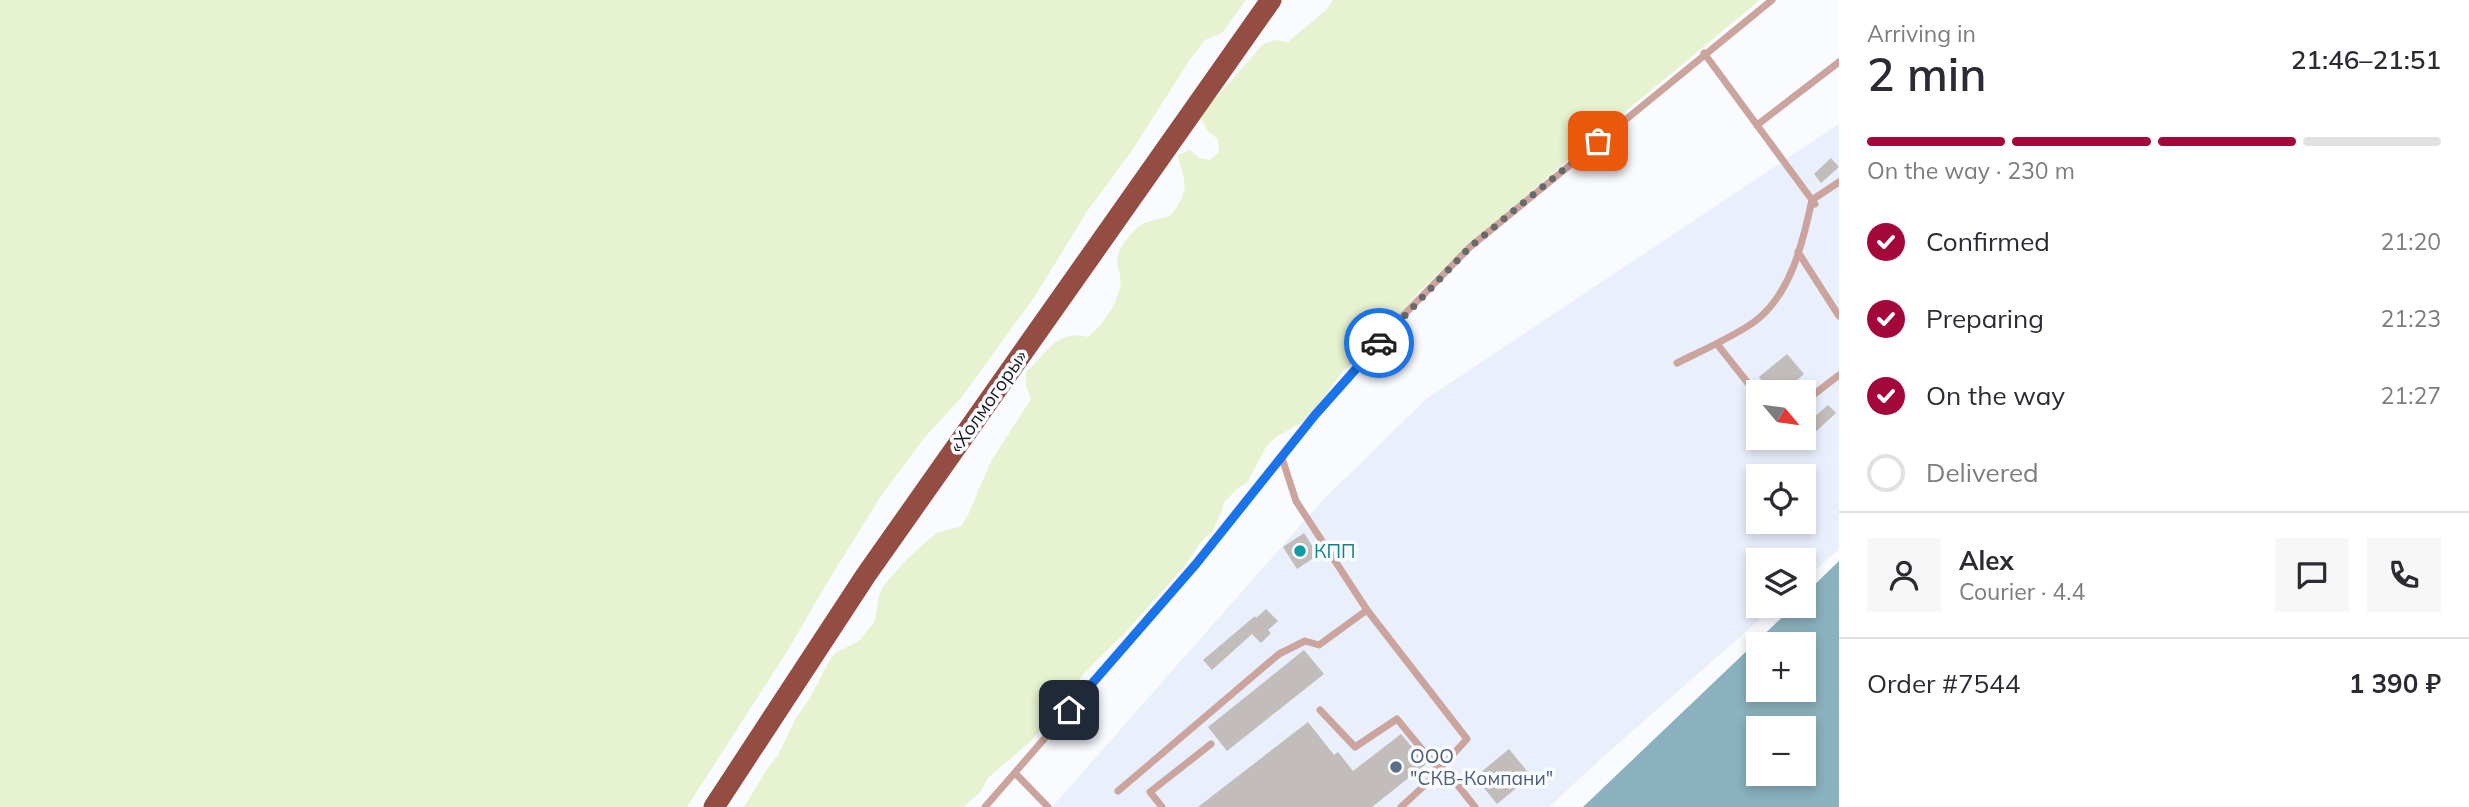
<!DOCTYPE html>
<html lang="en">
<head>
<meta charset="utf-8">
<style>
	:root { --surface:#fff; --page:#f7f7f7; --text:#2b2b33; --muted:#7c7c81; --line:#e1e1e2; --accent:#a4083a }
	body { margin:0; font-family:Mulish,sans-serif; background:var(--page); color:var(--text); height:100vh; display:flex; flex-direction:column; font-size:26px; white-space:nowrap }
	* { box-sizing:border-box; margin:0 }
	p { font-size:23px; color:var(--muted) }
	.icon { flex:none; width:38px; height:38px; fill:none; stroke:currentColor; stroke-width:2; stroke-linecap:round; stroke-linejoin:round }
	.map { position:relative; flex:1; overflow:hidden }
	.side { display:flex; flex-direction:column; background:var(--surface); width:630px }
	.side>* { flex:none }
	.needle { width:46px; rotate:119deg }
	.controls { position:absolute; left:1746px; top:380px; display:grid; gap:14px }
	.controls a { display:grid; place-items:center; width:70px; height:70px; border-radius:0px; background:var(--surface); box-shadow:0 4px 10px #0003; font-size:35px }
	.pin { position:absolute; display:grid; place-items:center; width:60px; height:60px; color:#fff; margin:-30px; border-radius:14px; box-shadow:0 4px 10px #0006 }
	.courier { position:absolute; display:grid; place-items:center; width:70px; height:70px; margin:-35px; border:5px solid #1a73e8; border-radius:50%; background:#fff; color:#222; box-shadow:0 2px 9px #0007 }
	.summary em { font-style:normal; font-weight:600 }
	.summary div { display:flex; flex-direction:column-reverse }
	.summary { display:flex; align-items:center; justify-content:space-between; height:119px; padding:0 28px }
	h1 { font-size:46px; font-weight:600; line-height:52px }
	.bar { display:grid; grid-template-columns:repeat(4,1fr); gap:10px 7px; align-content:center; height:84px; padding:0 28px }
	.bar i { height:9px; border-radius:5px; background:var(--line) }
	.bar .current { background:var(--accent) }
	.bar p { grid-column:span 4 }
	.line { display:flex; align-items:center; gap:18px; padding:0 28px; border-top:2px solid var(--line) }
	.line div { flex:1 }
	.round { display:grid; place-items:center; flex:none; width:74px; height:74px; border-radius:0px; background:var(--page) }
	ol { padding:0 28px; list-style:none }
	li { display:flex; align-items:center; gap:21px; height:77px }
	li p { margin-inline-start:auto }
	li .icon { padding:7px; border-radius:50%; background:var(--accent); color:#fff; stroke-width:4 }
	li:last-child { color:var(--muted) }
	li i { width:38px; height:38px; border:4px solid var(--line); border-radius:50% }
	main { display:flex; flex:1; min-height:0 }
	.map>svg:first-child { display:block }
	.built { fill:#e9effb; fill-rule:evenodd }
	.green { fill:#e7f2d1 }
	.water { fill:#8ab1bd; fill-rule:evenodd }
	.building { fill:#c2bcba }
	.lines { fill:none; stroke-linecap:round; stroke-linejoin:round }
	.service { stroke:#cba49d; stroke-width:7 }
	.trunk { stroke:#944d42; stroke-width:21 }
	.done { stroke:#68696b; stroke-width:7; stroke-dasharray:0 12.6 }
	.route { stroke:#1a73e8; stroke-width:9 }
	.culture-dot { fill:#0f9aa8; stroke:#fafbff; stroke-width:2.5 }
	.service-dot { fill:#5c6f8a; stroke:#fafbff; stroke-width:2.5 }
	.labels { text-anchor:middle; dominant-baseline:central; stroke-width:7; stroke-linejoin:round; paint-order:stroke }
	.street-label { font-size:19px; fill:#191a1b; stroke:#fafbff }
	.culture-label { font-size:19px; fill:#0d838f; stroke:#fafbff; text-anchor:start }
	.service-label { font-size:19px; fill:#4e5e75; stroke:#fafbff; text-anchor:start }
</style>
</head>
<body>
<main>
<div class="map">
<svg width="1839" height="807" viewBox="0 0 1839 807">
	<rect width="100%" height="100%" fill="#fafbff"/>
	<path class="built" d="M1839,124V549L1804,580V560H1759V606H1775L1605,755L1549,807H1052L1320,503L1426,399ZM1759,392H1804V438H1759ZM1759,476H1804V522H1759Z"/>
	<g class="green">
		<path d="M0,0H1246L1222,33L1205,40L1189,61L1131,152L1088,210L1035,296L961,398L925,437L881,496L827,583L788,650L687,807H0Z"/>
		<path d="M1333,0H1760L1597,135L1450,262L1420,291L1366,353L1345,369L1305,421L1276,437L1266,447L1247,483L1238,488L1224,502L1222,511L1212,532L1200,543L1185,566L1124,634L1084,673L1056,712L1030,742L988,778L981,791L964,807H744L767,769L778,755L796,718L810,698L828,663L835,653L859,641L875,621L879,595L884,585L906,560L927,541L937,533L961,526L968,515L991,461L1031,399L1026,386V372C1046,355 1056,328 1088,337C1101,327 1117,304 1120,287C1123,270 1111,264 1122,246C1128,237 1135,227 1145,223C1168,214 1169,224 1182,197C1189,183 1180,169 1178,155L1190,150L1199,158L1210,160L1219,152L1218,139L1207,131L1201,118L1207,108L1263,44L1276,40L1288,42L1326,10Z"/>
	</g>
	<path class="water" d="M1839,561V807H1583L1794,606H1804V595ZM1759,644H1804V690H1759ZM1759,728H1804V774H1759Z"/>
	<g class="building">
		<path d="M1831,158L1839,167L1821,183L1814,174Z"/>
		<path d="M1787,354L1804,374L1784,392H1772L1759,377Z"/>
		<path d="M1828,405L1836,413L1810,437L1804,430V426Z"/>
		<path d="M1304,533L1318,555L1297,569L1283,547Z"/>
		<path d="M1266,609L1278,621L1268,630L1271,633L1261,643L1252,634L1212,670L1203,660L1255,616L1256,618Z"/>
		<path d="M1304,650L1324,674L1227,751L1208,727Z"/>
		<path d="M1308,722L1334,755L1338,752L1353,771L1401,734L1426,764L1372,807H1198Z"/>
		<path d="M1509,749L1531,776L1497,804L1475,777Z"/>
	</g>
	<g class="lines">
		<g class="service">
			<path d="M1704,53L1815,204"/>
			<path d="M1757,125L1839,62"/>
			<path d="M1798,252L1839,316"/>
			<path d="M1717,344L1759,397"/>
			<path d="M1677,363C1701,351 1733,337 1754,322C1791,295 1803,242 1812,200L1839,182"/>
			<path d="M1804,402L1839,375"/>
			<path d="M1282,458L1296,501L1367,610L1467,739L1426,784L1401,807"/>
			<path d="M1320,710L1355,747L1397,719L1439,770L1456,783L1475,807"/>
			<path d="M1015,773L1048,807"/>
			<path d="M1118,791L1279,654L1305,641L1319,645L1367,610"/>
			<path d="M985,807L1196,564L1315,415L1393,326L1470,247L1772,0"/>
			<path d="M1162,807L1150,792L1211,744"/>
		</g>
		<path class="trunk" d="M714,807L866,575L1271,0"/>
	</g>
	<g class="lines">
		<path class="done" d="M1379,343L1470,247L1598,141"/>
		<path class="route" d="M1069,710L1196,564L1315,415L1379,343"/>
	</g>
	<circle class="culture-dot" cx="1300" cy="551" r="7"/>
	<circle class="service-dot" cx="1396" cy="767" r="7"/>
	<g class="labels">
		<g class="street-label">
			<text transform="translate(988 401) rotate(-55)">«Холмогоры»</text>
		</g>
		<g class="culture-label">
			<text x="1314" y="551">КПП</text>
		</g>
		<g class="service-label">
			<text x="1410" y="756">ООО<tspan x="1410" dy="22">"СКВ-Компани"</tspan></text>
		</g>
	</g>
</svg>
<div class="controls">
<a><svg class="needle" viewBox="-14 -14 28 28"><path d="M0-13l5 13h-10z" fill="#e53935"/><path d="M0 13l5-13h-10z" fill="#7c7c81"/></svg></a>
<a><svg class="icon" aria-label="locate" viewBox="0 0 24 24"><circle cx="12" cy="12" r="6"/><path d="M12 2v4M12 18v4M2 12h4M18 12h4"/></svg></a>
<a><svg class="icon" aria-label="layers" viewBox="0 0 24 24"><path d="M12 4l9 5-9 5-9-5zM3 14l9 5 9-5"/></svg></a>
<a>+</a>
<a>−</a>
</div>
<div class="pin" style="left:1598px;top:141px;background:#ea580c"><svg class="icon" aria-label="bag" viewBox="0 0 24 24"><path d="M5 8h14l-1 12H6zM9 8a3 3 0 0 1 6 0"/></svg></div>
<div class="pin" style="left:1069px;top:710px;background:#1f2937"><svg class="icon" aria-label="home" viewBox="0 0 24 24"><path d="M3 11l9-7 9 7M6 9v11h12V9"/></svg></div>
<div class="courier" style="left:1379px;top:343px"><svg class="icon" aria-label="car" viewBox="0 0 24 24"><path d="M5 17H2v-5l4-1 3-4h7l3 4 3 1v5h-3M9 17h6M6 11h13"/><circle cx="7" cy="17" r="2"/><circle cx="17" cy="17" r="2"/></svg></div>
</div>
<section class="side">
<div class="summary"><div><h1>2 min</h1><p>Arriving in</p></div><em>21:46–21:51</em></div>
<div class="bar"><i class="current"></i><i class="current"></i><i class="current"></i><i></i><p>On the way · 230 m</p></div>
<ol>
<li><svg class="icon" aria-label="check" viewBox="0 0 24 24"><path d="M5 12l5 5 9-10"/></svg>Confirmed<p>21:20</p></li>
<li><svg class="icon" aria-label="check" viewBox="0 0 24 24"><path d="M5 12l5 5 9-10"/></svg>Preparing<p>21:23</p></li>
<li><svg class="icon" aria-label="check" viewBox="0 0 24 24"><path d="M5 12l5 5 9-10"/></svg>On the way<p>21:27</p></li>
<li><i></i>Delivered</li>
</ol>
<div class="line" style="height:126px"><a class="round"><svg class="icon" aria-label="person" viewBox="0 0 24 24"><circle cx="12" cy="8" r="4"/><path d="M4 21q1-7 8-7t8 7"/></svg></a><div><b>Alex</b><p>Courier · 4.4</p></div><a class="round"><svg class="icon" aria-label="chat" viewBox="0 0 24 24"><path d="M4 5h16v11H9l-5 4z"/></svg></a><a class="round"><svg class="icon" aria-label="phone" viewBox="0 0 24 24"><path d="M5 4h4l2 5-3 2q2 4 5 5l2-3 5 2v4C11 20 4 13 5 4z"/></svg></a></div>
<div class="line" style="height:91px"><div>Order #7544</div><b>1 390 ₽</b></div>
</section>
</main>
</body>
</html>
